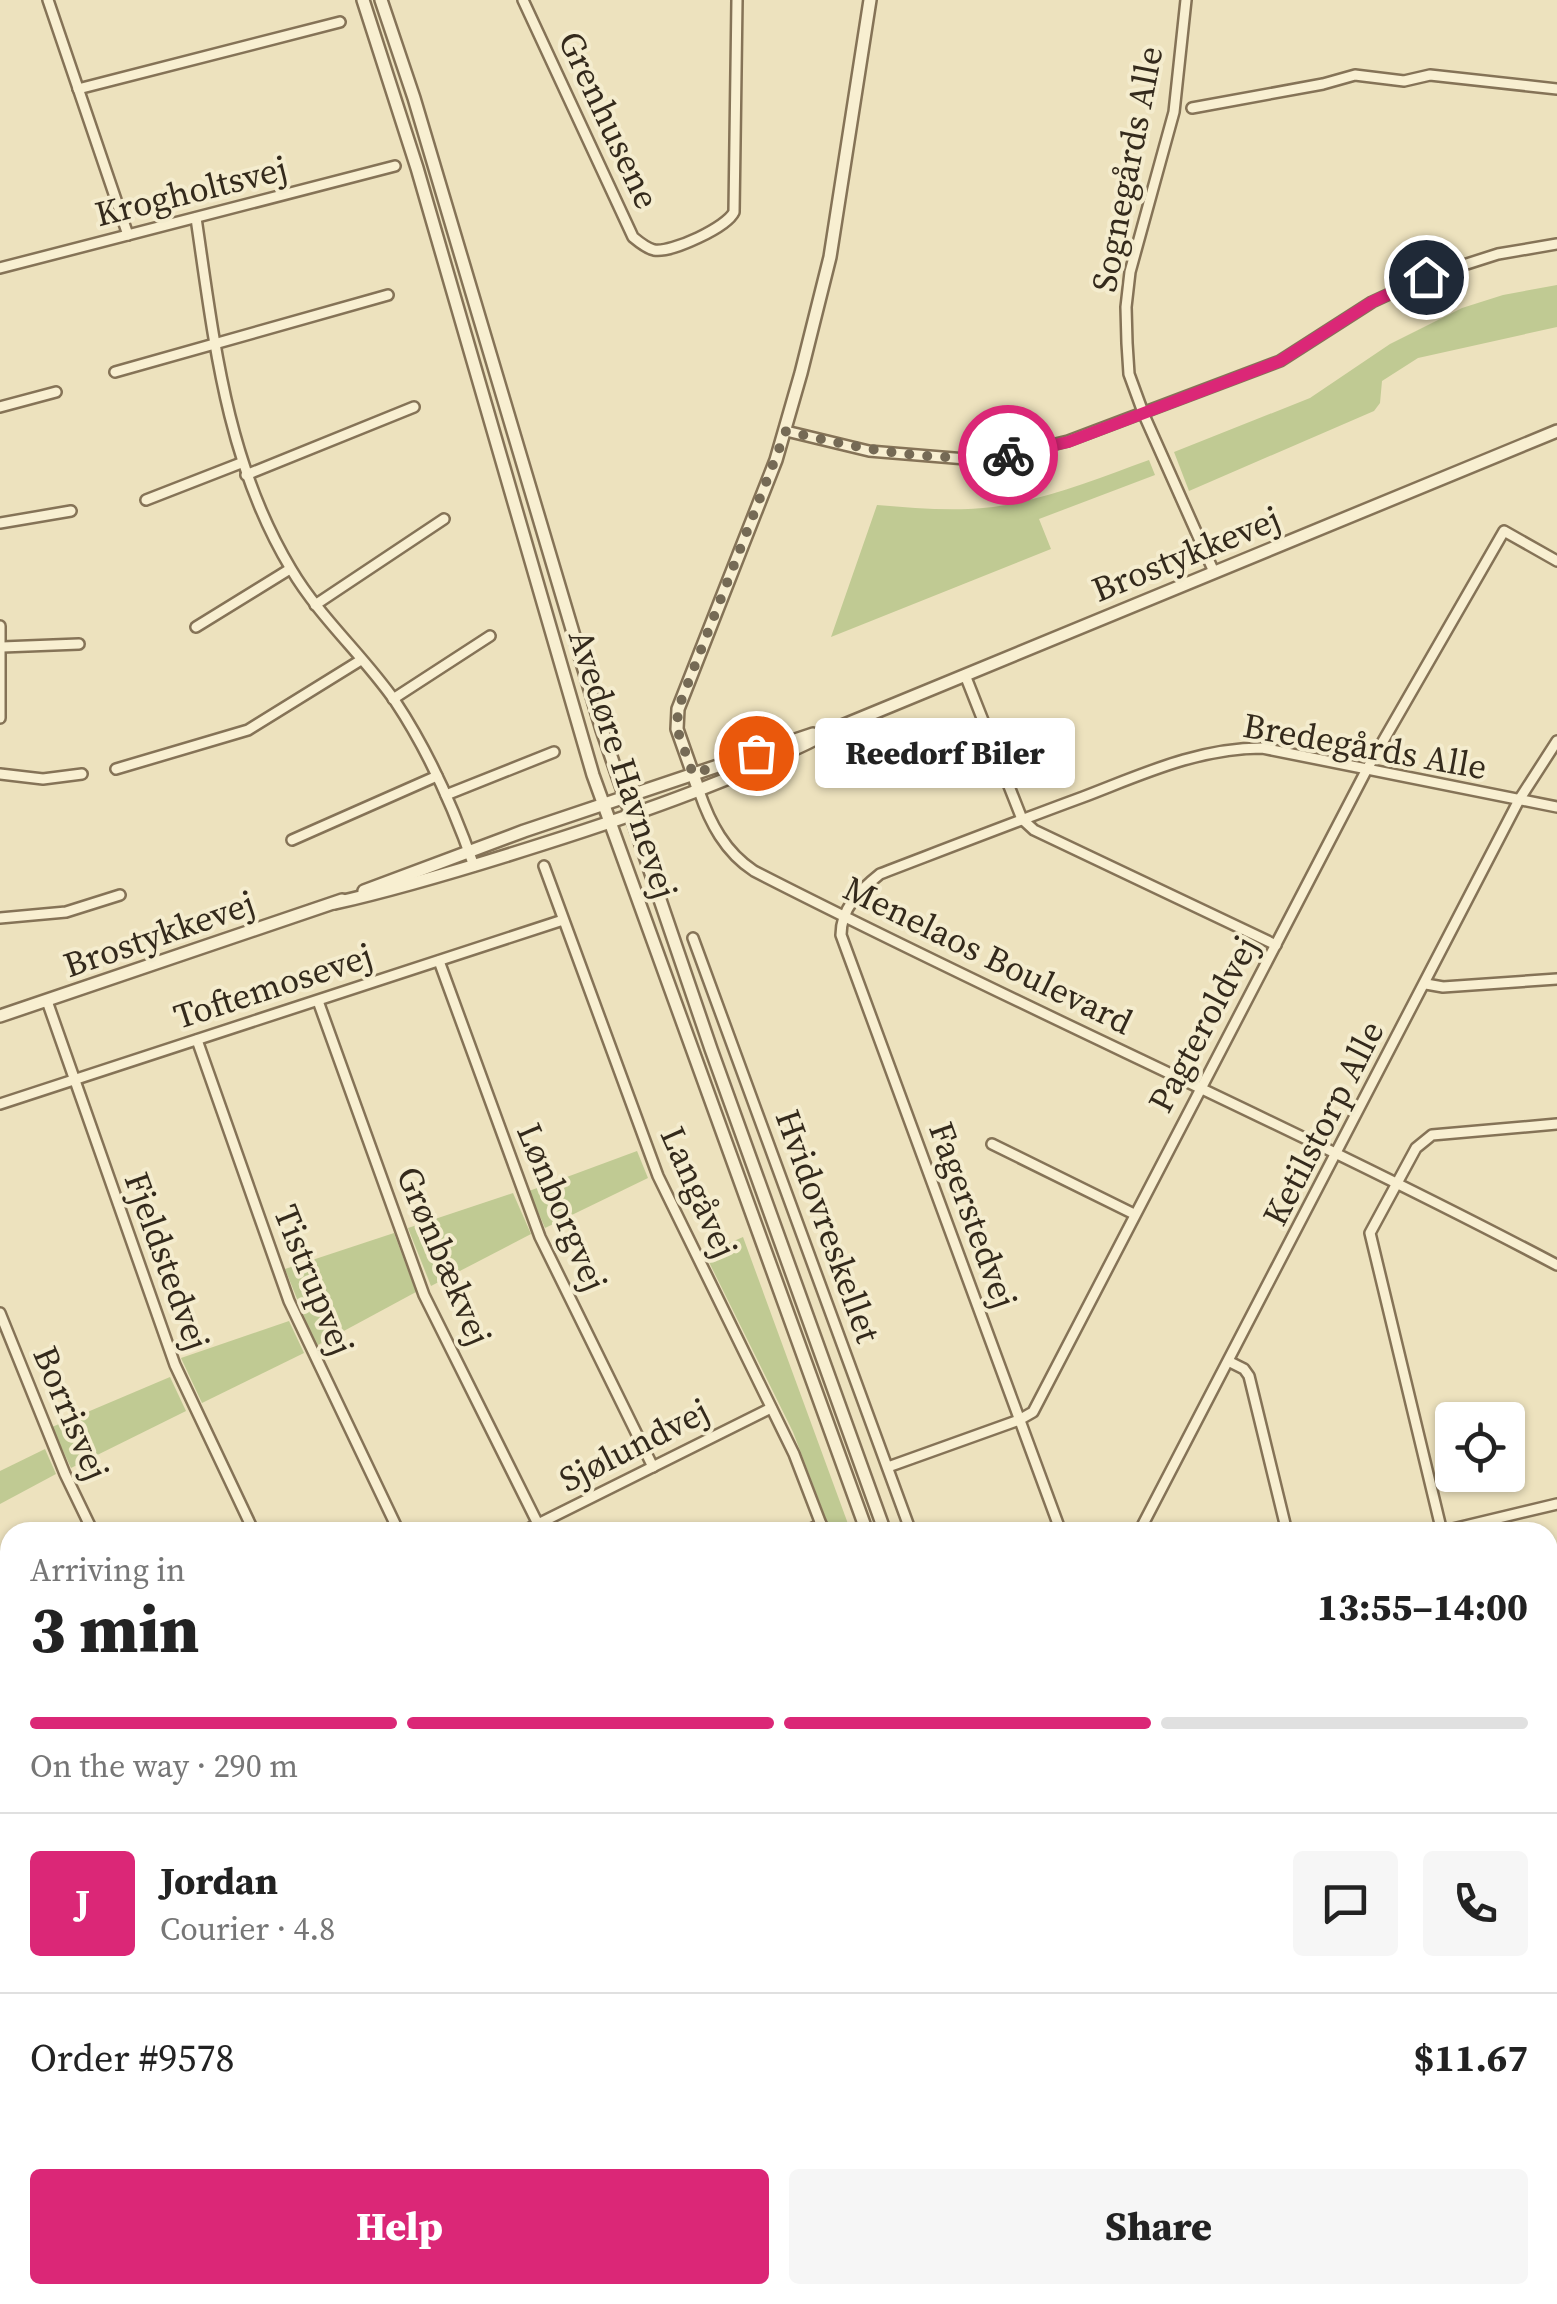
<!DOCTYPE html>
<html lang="en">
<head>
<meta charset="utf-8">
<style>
	:root { --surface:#fff; --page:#f6f6f6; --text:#222; --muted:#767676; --line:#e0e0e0; --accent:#db2777 }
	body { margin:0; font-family:"Source Serif 4",serif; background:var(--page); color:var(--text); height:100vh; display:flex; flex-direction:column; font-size:38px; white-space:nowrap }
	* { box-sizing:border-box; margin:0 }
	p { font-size:32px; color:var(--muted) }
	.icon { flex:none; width:55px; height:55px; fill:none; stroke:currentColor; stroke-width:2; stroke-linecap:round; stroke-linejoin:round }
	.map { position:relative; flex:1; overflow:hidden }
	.side { position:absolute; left:0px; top:1522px; width:1558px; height:782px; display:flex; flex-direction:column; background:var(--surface); border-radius:30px 30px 0 0; box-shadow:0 2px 8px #0004 }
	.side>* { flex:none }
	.controls { position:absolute; left:1435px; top:1402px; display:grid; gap:20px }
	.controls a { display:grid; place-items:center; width:90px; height:90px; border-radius:10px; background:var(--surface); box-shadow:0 2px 8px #0004; font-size:50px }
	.pin { position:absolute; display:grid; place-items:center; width:85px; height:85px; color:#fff; margin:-42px; border:5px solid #fff; border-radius:50%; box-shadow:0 2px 10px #0007 }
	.courier { position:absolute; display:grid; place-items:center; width:100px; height:100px; margin:-50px; border:8px solid #db2777; border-radius:50%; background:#fff; color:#222; box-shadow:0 2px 12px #0007 }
	.bubble { position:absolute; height:70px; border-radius:10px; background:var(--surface); box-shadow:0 2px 8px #0004; font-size:32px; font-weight:800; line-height:70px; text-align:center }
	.overview em { font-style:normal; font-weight:800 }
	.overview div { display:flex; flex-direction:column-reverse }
	.overview { display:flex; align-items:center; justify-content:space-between; height:170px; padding:0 30px }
	h1 { font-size:65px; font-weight:800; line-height:75px }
	.bar { display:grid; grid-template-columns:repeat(4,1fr); gap:15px 10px; align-content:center; height:120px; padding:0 30px }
	.bar i { height:12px; border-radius:8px; background:var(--line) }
	.bar .current { background:var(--accent) }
	.bar p { grid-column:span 4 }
	.line { display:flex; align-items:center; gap:25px; padding:0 30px; border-top:2px solid var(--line) }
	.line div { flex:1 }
	.round { display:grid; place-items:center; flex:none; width:105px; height:105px; border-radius:10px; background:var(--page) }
	.primary-button { display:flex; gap:20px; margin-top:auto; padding:20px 30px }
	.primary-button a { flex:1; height:115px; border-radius:10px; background:var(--accent); color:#fff; font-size:40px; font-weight:800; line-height:115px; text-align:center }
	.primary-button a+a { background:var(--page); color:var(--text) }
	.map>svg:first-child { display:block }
	.green { fill:#c0ca93 }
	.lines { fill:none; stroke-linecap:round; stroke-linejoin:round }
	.minor-casing { stroke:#857357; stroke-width:14 }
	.tertiary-casing { stroke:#857357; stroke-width:16 }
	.minor { stroke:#f8efd1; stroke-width:9 }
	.tertiary { stroke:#f8efd1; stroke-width:11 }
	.tram { stroke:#342a1c; stroke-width:2.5 }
	.done { stroke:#756a55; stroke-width:10; stroke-dasharray:0 18 }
	.route { stroke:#db2777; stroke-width:12 }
	.labels { text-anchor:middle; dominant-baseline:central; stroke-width:8; stroke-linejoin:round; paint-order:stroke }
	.street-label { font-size:35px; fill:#342a1c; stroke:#f4ecce }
</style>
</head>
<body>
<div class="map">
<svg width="1557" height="2304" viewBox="0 0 1557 2304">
	<rect width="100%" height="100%" fill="#ede2be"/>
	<g class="green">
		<path d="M1557,285V327L1418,358L1382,381L1380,403L1374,411L1189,491L1174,452L1310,398L1390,344L1462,308L1503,295Z"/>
		<path d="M1149,460L1155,475L1039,519L1051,549L831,637L877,505C916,508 954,512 993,507C1047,499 1097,479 1149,460Z"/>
		<path d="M637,1151L648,1178L545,1228L529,1191Z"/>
		<path d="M513,1193L531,1234L431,1286L408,1228Z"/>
		<path d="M394,1233L416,1292L316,1346L285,1269Z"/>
		<path d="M743,1237L851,1532H831L793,1432L707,1258L711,1251Z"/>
		<path d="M289,1321L304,1353L202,1403L181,1358Z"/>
		<path d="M170,1377L186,1411L71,1468L52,1427Z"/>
		<path d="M45,1449L56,1474L0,1504V1471Z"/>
		<path d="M242,2295H707L501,2304H194Z"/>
	</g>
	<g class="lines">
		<g class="minor-casing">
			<g id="minor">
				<path d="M48,0L128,235"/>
				<path d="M523,0L633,237C639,242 646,248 654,250C672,253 727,227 734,212L737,0"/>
				<path d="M1186,0L1174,112L1130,272L1126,307L1127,343L1129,374L1144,415L1214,572"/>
				<path d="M78,89L340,22"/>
				<path d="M1192,108L1323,84L1355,75L1404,81L1430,75L1557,89"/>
				<path d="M196,218C214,340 226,461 291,569C320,618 363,655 395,701C429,752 454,809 474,866"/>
				<path d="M0,268L395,166"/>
				<path d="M115,372L388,295"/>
				<path d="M0,407L56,392"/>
				<path d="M786,431L869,451L966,459L1015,454L1068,441L1280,361L1372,302L1426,277L1498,254L1557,244"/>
				<path d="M246,475L414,407"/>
				<path d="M146,500L241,463"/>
				<path d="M0,523L71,511"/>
				<path d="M315,605L444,519"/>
				<path d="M0,626V718"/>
				<path d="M196,627L290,569"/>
				<path d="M2,647L79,644"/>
				<path d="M965,675L1022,819L1034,830L1276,945"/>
				<path d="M393,699L490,636"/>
				<path d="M116,769L248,730L361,660"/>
				<path d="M0,774L43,779L82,774"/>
				<path d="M699,791C710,823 725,852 754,871C1019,1007 1293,1126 1557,1265"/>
				<path d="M446,795L554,752"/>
				<path d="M292,840L437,776"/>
				<path d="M544,866L658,1176L794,1454L824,1532"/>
				<path d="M0,918L66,912L120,895"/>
				<path d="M693,938L911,1532"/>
				<path d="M439,961L540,1237L653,1467"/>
				<path d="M1426,984L1443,987L1557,979"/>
				<path d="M47,1001L175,1365L254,1532"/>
				<path d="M318,1001L424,1295L538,1524"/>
				<path d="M197,1040L289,1301L399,1532"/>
				<path d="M0,1104L563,920"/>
				<path d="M992,1144L1134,1214"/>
				<path d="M0,1313L65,1474L93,1532"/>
				<path d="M1230,1362L1244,1369L1249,1376L1287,1532"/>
				<path d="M888,1467L1019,1420L1033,1412L1367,769L1504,531L1557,561"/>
				<path d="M522,1532L771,1408"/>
				<path d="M805,1532L821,1524"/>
				<path d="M1061,1532L841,935C841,908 860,890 880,874C948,848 1015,822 1083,797C1143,774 1198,748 1262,748L1557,807"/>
				<path d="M1139,1532L1519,800L1557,741"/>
				<path d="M1440,1532L1557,1504"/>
				<path d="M1442,1532L1370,1233L1416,1148L1432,1135L1557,1124"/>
				<path d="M0,1646L10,1667"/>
				<path d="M1548,1679L1557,1676"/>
				<path d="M0,1797L10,1792"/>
				<path d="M0,1940L10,1935"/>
				<path d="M1548,1967L1557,2006"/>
				<path d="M0,1996L10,2016"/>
				<path d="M1548,2039L1557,2037"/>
				<path d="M1548,2198L1557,2196"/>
				<path d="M1149,2295L1152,2304"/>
				<path d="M1291,2295L1293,2304"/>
				<path d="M1322,2304L1338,2295"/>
			</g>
		</g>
		<g class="tertiary-casing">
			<g id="tertiary">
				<path d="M363,0L417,168L593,775L867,1532"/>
				<path d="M381,0L414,98L602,730L711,1049L885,1532"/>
				<path d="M699,791L677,729L678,709L776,460L801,373L830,257L870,0"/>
				<path d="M364,891L524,831L813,734"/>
				<path d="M335,903C406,887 474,866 543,844C644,812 743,777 837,728L1557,431"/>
				<path d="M0,1016L342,900"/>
				<path d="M0,2051L10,2048"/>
				<path d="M977,2295L1029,2304"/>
				<path d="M1104,2295L1107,2304"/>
				<path d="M1125,2295L1128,2304"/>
				<path d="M700,2304L941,2295"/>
				<path d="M1078,2304L1086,2295"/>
			</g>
		</g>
		<use href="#minor" class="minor"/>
		<use href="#tertiary" class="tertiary"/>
		<g class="tram">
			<path d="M1548,2116L1557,2112"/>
			<path d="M105,2304L153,2295"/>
			<path d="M142,2304L194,2295"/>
		</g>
	</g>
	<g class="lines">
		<path class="done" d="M756,753L693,774L677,729L678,709L786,431C861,449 931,463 1008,455"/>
		<path class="route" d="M1008,455L1068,442L1280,361L1372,302L1426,277"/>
	</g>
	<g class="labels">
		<g class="street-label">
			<text transform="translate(609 120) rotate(65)">Grenhusene</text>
			<text transform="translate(1127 169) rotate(-79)">Sognegårds Alle</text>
			<text transform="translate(191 191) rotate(-14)">Krogholtsvej</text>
			<text transform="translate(1186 554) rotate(-22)">Brostykkevej</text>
			<text transform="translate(1365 746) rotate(10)">Bredegårds Alle</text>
			<text transform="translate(623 764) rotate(72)">Avedøre Havnevej</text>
			<text transform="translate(159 934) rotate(-19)">Brostykkevej</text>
			<text transform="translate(988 955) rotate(26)">Menelaos Boulevard</text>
			<text transform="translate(273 986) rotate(-18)">Toftemosevej</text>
			<text transform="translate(1203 1024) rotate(-62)">Pagteroldvej</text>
			<text transform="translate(1323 1123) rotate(-63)">Ketilstorp Alle</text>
			<text transform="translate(699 1192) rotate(66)">Langåvej</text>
			<text transform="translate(562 1207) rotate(67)">Lønborgvej</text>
			<text transform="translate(973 1215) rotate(70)">Fagerstedvej</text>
			<text transform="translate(828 1226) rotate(70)">Hvidovreskellet</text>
			<text transform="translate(444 1256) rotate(67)">Grønbækvej</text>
			<text transform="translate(167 1261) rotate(70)">Fjeldstedvej</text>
			<text transform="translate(314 1280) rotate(68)">Tistrupvej</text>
			<text transform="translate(71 1413) rotate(67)">Borrisvej</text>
			<text transform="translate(634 1445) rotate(-27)">Sjølundvej</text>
		</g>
	</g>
</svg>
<div class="controls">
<a><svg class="icon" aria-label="locate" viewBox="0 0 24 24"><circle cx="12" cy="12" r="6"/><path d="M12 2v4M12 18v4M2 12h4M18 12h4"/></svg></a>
</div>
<div class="pin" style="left:756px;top:753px;background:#ea580c"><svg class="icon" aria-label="bag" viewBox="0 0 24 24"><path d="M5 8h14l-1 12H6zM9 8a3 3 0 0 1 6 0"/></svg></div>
<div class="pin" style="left:1426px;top:277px;background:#1f2937"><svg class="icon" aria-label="home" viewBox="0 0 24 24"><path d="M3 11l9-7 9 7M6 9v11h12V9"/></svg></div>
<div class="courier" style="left:1008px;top:455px"><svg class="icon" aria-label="bike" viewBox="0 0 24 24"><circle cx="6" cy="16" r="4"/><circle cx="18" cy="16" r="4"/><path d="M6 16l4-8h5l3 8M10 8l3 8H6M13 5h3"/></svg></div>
<div class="bubble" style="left:815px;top:718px;width:260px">Reedorf Biler</div>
<section class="side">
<div class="overview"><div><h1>3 min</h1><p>Arriving in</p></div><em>13:55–14:00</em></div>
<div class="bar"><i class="current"></i><i class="current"></i><i class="current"></i><i></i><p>On the way · 290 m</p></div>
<div class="line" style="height:180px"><b class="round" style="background:var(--accent);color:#fff">J</b><div><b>Jordan</b><p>Courier · 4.8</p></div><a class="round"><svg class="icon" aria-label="chat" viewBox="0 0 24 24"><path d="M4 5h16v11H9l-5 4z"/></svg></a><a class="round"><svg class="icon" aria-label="phone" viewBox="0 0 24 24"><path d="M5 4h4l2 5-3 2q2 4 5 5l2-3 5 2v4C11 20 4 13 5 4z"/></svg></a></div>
<div class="line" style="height:130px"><div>Order #9578</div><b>$11.67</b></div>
<div class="primary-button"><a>Help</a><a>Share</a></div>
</section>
</div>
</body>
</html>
